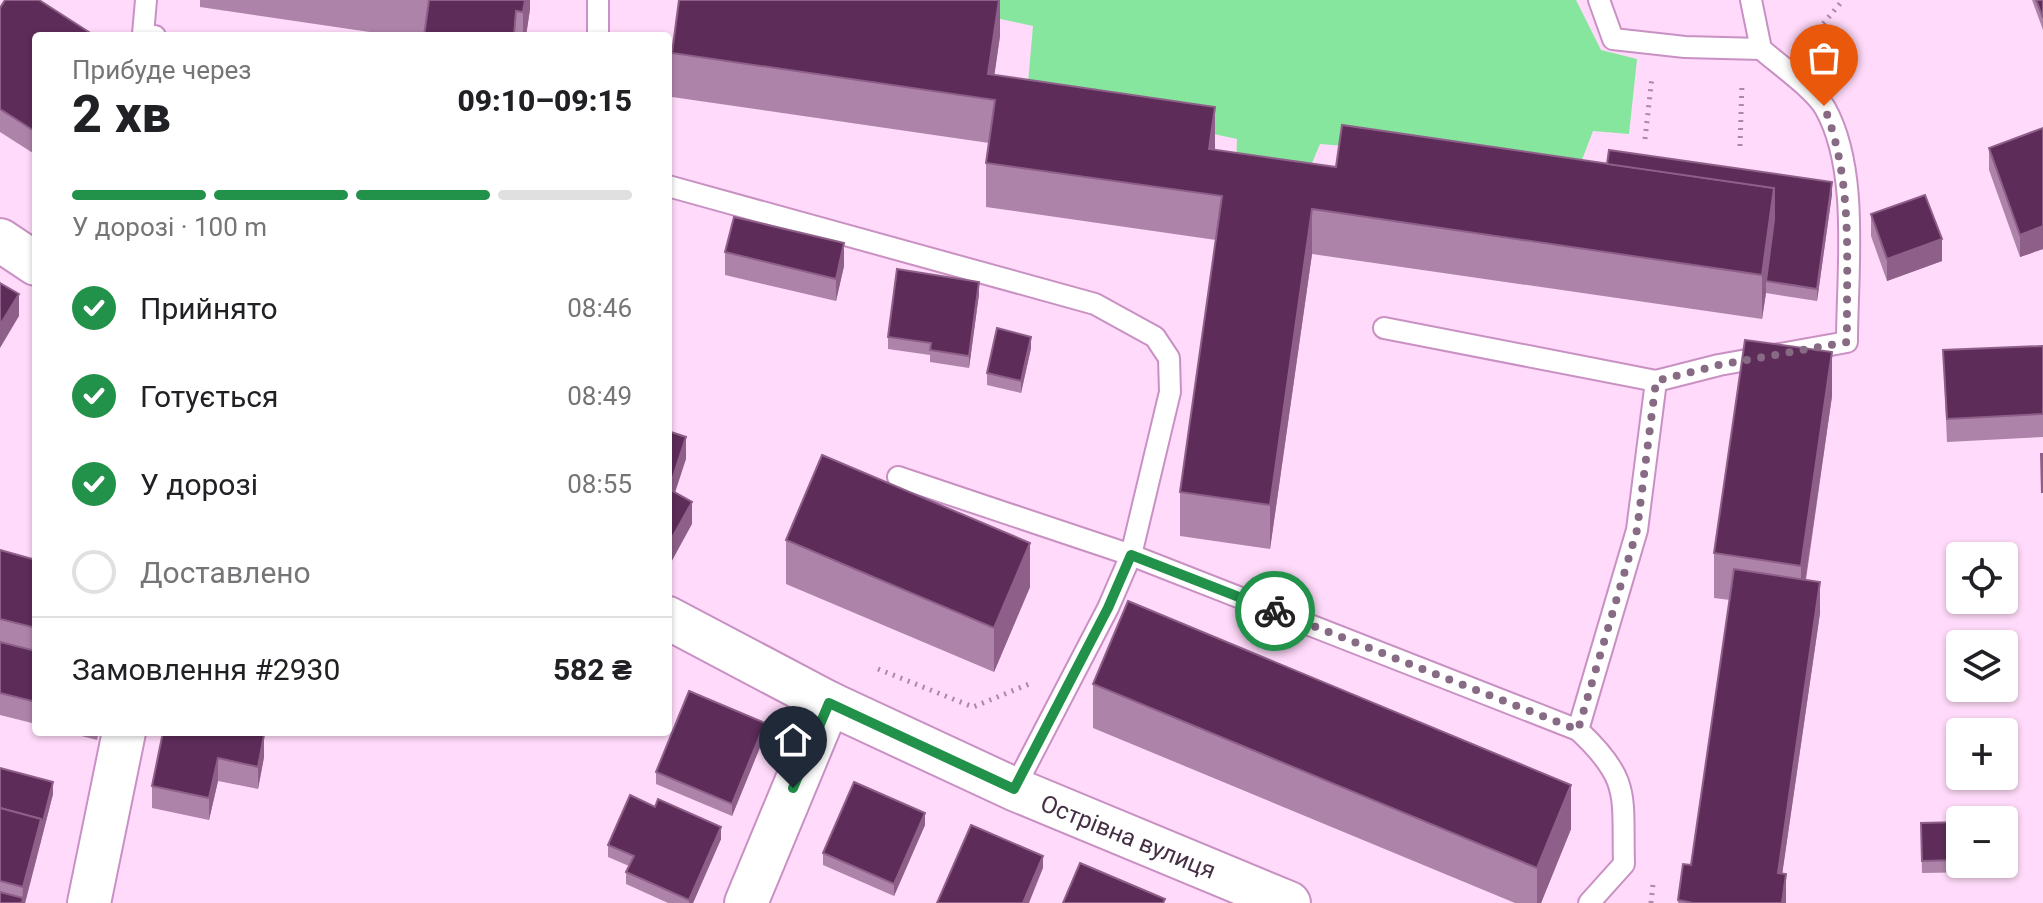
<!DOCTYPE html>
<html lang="uk">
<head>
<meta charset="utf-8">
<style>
	:root { --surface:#fff; --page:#f2f2f2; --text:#202124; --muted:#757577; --line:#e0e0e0; --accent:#22914a }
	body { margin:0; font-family:Roboto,sans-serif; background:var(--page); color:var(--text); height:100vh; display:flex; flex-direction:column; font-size:30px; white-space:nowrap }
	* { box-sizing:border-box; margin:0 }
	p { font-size:26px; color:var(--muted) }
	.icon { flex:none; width:44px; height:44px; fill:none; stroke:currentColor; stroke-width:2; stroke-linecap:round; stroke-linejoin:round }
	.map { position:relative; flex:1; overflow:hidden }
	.side { position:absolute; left:32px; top:32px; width:640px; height:704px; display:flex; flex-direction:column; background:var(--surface); border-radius:8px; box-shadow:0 2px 6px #0004 }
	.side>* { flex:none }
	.controls { position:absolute; left:1946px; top:542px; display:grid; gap:16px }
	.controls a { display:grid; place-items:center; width:72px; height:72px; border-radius:8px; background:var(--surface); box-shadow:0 2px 6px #0004; font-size:40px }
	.pin { position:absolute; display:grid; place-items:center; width:68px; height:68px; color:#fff; margin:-82px -34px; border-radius:50% 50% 50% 0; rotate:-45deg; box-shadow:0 0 8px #0007 }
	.pin .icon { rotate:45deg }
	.courier { position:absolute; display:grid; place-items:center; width:80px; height:80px; margin:-40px; border:6px solid #22914a; border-radius:50%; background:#fff; color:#222; box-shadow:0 2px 10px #0007 }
	.headline em { font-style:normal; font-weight:800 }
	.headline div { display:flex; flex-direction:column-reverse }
	.headline { display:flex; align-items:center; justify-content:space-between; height:136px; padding:0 40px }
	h1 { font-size:52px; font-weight:800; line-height:60px }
	.bar { display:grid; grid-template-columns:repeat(4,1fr); gap:12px 8px; align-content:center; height:96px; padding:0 40px }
	.bar i { height:10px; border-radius:6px; background:var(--line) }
	.bar .current { background:var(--accent) }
	.bar p { grid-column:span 4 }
	.line { display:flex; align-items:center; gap:20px; padding:0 40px; border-top:2px solid var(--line) }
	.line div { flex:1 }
	ol { padding:0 40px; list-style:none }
	li { display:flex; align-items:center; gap:24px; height:88px }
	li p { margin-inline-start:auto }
	li .icon { padding:8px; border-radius:50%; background:var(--accent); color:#fff; stroke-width:4 }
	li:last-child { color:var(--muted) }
	li i { width:44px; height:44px; border:4px solid var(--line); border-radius:50% }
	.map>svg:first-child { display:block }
	.green { fill:#86e69d }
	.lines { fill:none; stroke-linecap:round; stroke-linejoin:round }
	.service-casing { stroke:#c991c3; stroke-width:24 }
	.minor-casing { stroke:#c991c3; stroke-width:46 }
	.path { stroke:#a98aa5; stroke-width:5; stroke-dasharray:2 6; stroke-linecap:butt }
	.service { stroke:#fff; stroke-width:20 }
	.minor { stroke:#fff; stroke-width:42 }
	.wall { fill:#ae83aa }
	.shaded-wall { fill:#8e6089 }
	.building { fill:#5d2c59; stroke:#8e6089; stroke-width:2 }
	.done { stroke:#876b84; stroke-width:8; stroke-dasharray:0 14.4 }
	.route { stroke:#22914a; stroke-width:10 }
	.labels { text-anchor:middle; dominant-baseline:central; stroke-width:8; stroke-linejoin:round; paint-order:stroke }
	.street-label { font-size:24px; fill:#462f44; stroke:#fff }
</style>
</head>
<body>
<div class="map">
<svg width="2043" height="903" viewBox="0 0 2043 903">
	<rect width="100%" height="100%" fill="#ffdafa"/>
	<path class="green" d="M912,0H1576L1601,50L1637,59L1629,134L1593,131L1580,165L1320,144L1304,182L1236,167L1237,139L1027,94L1033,26Z"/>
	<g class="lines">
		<g class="service-casing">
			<g id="service">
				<path d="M146,0L143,34L155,36"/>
				<path d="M598,0V36"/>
				<path d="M1599,0L1613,39L1685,47L1761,49L1751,0"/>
				<path d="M668,186L1095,304L1155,337L1169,358L1170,392L1131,555L1108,608L1014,789"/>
				<path d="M1384,328L1656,381L1719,365L1847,342C1847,272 1860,170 1825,108C1814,89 1778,64 1761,49"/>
				<path d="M898,477L1131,555L1578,730C1632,780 1622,796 1624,864L1589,903"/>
				<path d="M1578,730L1637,530L1656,381"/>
			</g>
		</g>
		<g class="minor-casing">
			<g id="minor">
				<path d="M0,240L36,264"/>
				<path d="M668,618L829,703L1014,789L1289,903"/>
				<path d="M89,903L124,732"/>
				<path d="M746,903L829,703"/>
			</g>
		</g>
		<g class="path">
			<path d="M1808,42L1843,0"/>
			<path d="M1645,139L1652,77"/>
			<path d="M1740,146L1742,83"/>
			<path d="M878,669L973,707L1029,684"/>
			<path d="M1651,903L1653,884"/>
		</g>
		<use href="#service" class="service"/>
		<use href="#minor" class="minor"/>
	</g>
	<g class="wall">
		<path d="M200,0H530V9L526,36H397L200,7Z"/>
		<path d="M1000,0V36L994,75L1215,150L1336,167L1607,164L1832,194L1817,301L1766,293L1762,319L1312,254L1270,549L1180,536V492L1216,240L986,207V163L989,143L672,97V53Z"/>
		<path d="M2032,0H2043V30Z"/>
		<path d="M0,8L36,36V155L0,132Z"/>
		<path d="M2043,128V249L2020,257L1989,170V148Z"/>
		<path d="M1871,214L1942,261L1887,281L1871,236Z"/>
		<path d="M725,252L844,266L836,301L725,275Z"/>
		<path d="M979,294L969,368L930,362V355L888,349V337Z"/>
		<path d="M2043,346V437L1947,442L1943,350Z"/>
		<path d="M1031,348L1021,393L987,385V373Z"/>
		<path d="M1832,396L1806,580L1820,613L1782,874L1786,903H1678V900L1691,865L1730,600L1714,598V553Z"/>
		<path d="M786,540L1030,587L994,672L786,584Z"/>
		<path d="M0,550L36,560V651L0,642Z"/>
		<path d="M0,642L36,651V724L0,715Z"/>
		<path d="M1093,684L1571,829L1541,903H1515L1093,728Z"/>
		<path d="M66,732H99L97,740Z"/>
		<path d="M256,733L264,757L258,789L218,781L209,820L152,808V786Z"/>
		<path d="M765,735L732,816L656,784V772Z"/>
		<path d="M0,768L53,794L25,903H0Z"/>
		<path d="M655,807L721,839L693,903H668L626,884V872L629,866L608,857V845Z"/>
		<path d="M1960,822V864H1984V872L1922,873L1921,823Z"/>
		<path d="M925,825L894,896L823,865V853Z"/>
	</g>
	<g class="shaded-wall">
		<path d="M525,0H530V9L526,36H523V12Z"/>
		<path d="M999,0H1000V36L991,99L988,74Z"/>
		<path d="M1215,107V151L1209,149Z"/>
		<path d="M1832,182V194L1817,301V289Z"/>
		<path d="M1774,188V232L1766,281V293L1762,319V275Z"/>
		<path d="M1312,209V254L1270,549V505Z"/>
		<path d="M2043,226V249L2020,257V235Z"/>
		<path d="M1942,239V261L1887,281V259Z"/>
		<path d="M844,243V266L836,301V279Z"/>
		<path d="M979,282V294L969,368V356Z"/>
		<path d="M19,294V316L0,348V325Z"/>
		<path d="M1031,337V348L1021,393V381Z"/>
		<path d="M669,348V371L668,373V351Z"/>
		<path d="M1832,352V396L1801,610V566Z"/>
		<path d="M686,437V459L669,511V489Z"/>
		<path d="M692,502V524L668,568V545Z"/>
		<path d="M1030,543V587L994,672V628Z"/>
		<path d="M1820,582V613L1778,903V873Z"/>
		<path d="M765,723V735L732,816V804Z"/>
		<path d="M264,735V757L258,789V767Z"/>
		<path d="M218,758V781L209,820V798Z"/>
		<path d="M53,782V794L41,841L25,903H22L23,887L41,819Z"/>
		<path d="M1571,785V829L1541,903H1537V868Z"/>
		<path d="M925,813V825L894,896V884Z"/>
		<path d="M721,827V839L693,903H689V900Z"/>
		<path d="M1043,856V868L1029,903H1023Z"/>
		<path d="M1786,874V903H1782Z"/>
	</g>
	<g class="building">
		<path d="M5,0H39L95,36H36V132L0,109V8Z"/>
		<path d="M429,0H525L523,12L516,11L514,36H424Z"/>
		<path d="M679,0H999L988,74L1215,107L1209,149L1336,167L1342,125L1774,188L1762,275L1312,209L1270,505L1180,492L1222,196L986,163L995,100L672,53Z"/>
		<path d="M2036,0H2043V18Z"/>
		<path d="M2043,128V226L2020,235L1989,148Z"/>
		<path d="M1609,150L1832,182L1817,289L1766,281L1774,220V188L1607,164Z"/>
		<path d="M1925,195L1942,239L1887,259L1871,214Z"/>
		<path d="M734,217L844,243L836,279L725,252Z"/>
		<path d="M897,269L979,282L969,356L930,350L931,343L888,337Z"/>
		<path d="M0,283L19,294L0,325Z"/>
		<path d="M997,328L1031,337L1021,381L987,373Z"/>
		<path d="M1745,340L1832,352L1801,566L1714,553Z"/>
		<path d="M2043,346V414L1947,419L1943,350Z"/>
		<path d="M668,431L686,437L669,489L692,502L668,545Z"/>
		<path d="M2041,454H2043L2042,493Z"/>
		<path d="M822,455L1030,543L994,628L786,540Z"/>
		<path d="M0,550L36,560V628L0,619Z"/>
		<path d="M1734,569L1820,582L1778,873L1786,874L1782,903H1693L1678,900L1683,864L1691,865Z"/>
		<path d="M1128,601L1571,785L1537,868L1093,684Z"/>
		<path d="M0,642L36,651V702L0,693Z"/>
		<path d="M689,691L765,723L732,804L656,772Z"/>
		<path d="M163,732H252L264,735L258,767L218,758L209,798L152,786Z"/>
		<path d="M0,768L53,782L41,829V819L0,808Z"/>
		<path d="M854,782L925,813L894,884L823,853Z"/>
		<path d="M630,795L655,807L658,799L721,827L689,900L626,872L634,856L608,845Z"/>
		<path d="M0,808L41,819L23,887L0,881Z"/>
		<path d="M1960,822V860L1922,861L1921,823Z"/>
		<path d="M971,825L1043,856L1023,903H937Z"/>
		<path d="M1080,863L1165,899L1163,903H1063Z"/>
		<path d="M0,892L23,898L22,903H0Z"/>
	</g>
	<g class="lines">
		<path class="done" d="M1275,611L1578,730L1637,530L1656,381L1719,365L1847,342C1846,260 1854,183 1824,106"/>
		<path class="route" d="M793,788L829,703L1014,789L1108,608L1131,555L1275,611"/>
	</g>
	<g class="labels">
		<g class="street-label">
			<text transform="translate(1128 837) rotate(22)">Острівна вулиця</text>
		</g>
	</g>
</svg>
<div class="controls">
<a><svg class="icon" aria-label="locate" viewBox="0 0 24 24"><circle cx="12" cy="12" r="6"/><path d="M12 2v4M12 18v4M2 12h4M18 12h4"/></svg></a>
<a><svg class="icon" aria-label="layers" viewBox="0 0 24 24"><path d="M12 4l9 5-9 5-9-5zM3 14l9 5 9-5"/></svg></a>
<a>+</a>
<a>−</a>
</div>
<div class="pin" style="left:1824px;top:106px;background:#ea580c"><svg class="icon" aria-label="bag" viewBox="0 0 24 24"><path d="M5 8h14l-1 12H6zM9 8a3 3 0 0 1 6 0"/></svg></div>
<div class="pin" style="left:793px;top:788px;background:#1f2937"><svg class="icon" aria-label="home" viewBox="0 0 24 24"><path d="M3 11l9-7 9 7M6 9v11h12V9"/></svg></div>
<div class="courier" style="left:1275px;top:611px"><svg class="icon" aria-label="bike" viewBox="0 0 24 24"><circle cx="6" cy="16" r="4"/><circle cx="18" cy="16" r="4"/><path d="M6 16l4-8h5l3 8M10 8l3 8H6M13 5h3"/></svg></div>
<section class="side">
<div class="headline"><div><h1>2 хв</h1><p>Прибуде через</p></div><em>09:10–09:15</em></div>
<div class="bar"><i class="current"></i><i class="current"></i><i class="current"></i><i></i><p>У дорозі · 100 m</p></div>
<ol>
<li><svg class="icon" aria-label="check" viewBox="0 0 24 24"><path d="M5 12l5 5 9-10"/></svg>Прийнято<p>08:46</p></li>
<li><svg class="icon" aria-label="check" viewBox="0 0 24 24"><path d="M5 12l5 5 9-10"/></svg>Готується<p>08:49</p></li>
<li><svg class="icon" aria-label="check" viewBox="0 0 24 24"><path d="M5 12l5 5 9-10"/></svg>У дорозі<p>08:55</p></li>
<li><i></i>Доставлено</li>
</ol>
<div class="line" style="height:104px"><div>Замовлення #2930</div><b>582 ₴</b></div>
</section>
</div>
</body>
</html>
